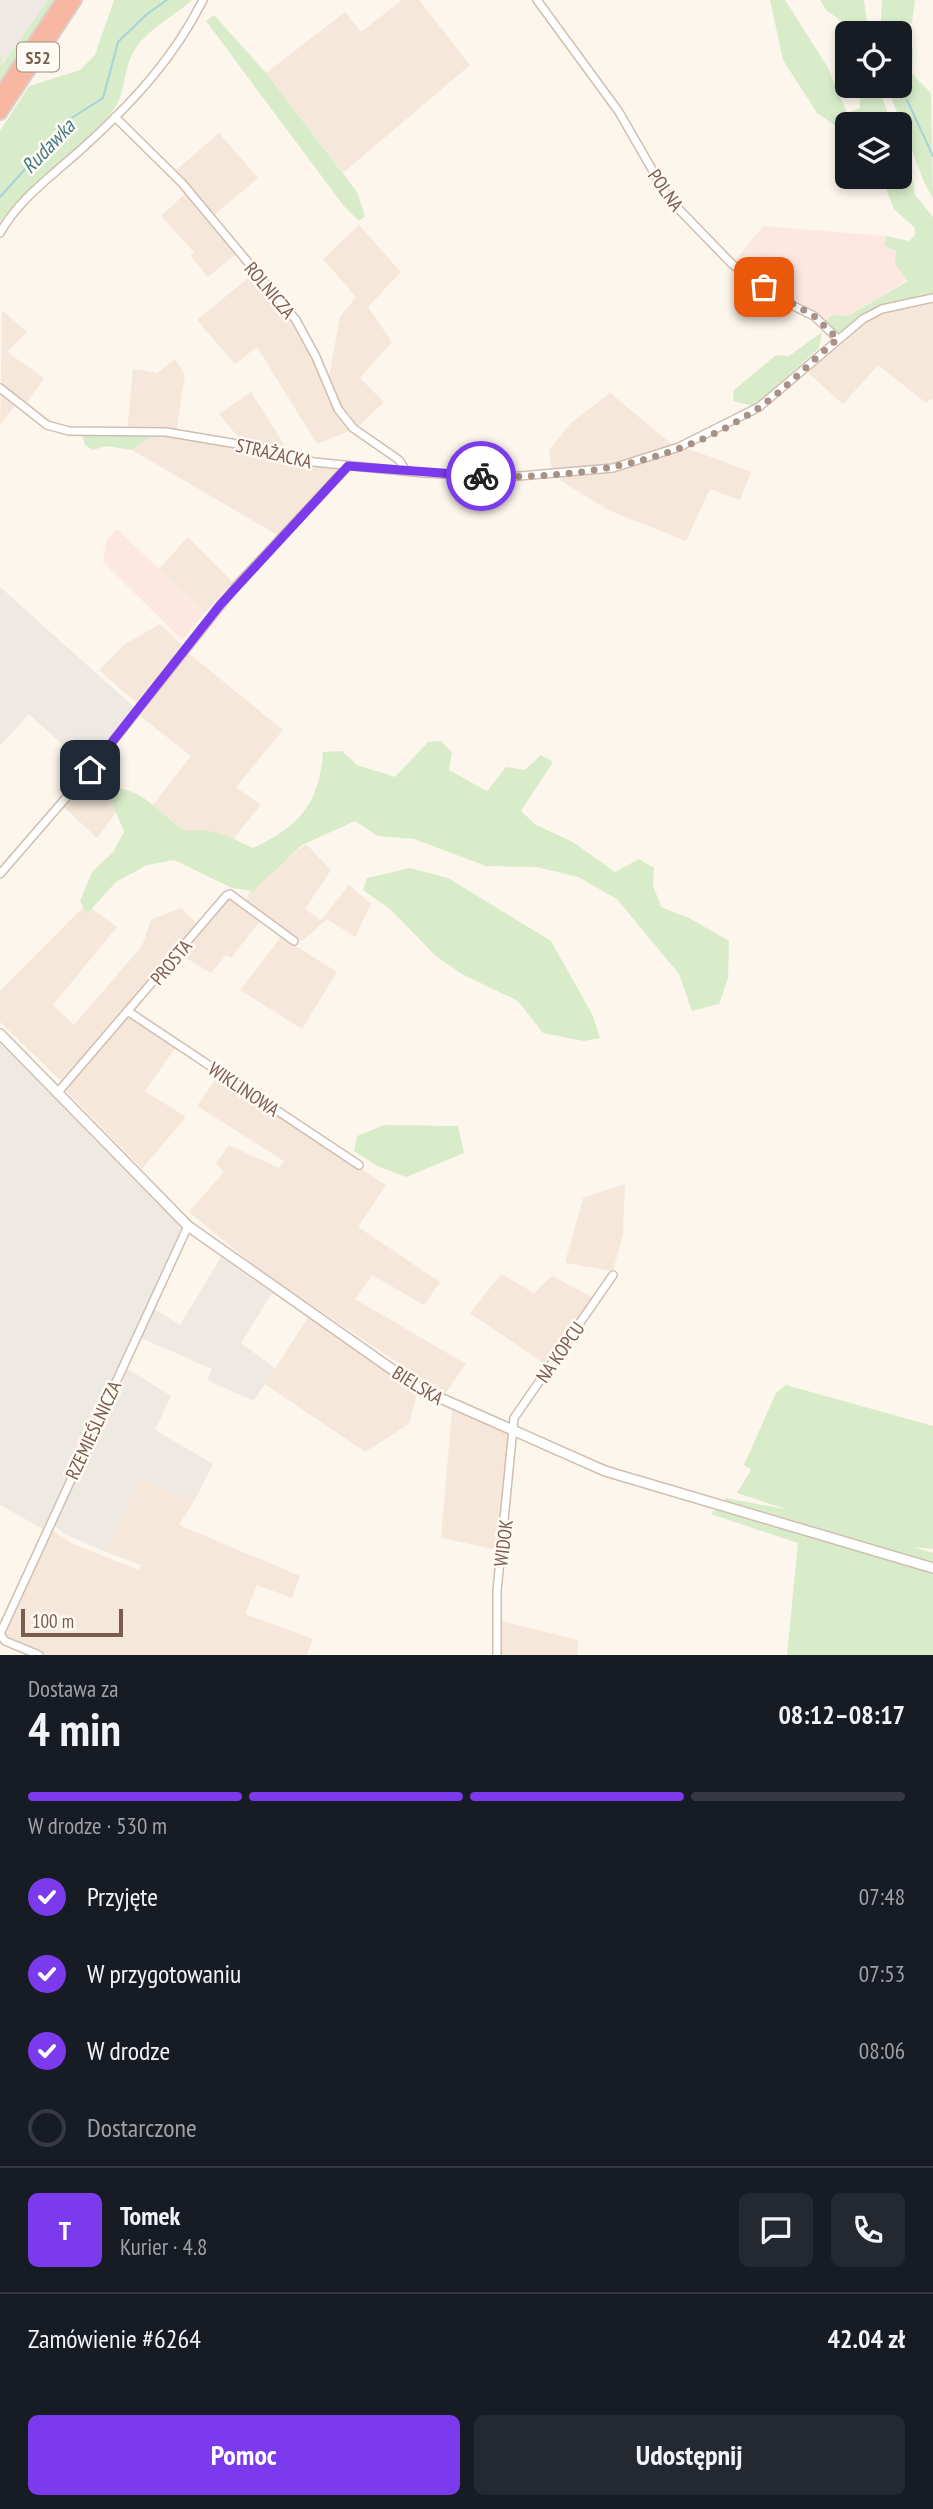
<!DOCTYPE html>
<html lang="pl">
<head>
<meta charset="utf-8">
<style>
	:root { --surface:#171b24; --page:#242831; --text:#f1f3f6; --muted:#9ea1a6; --line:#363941; --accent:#7c3aed }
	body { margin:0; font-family:"PT Sans Narrow",sans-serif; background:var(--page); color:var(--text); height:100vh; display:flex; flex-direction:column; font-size:26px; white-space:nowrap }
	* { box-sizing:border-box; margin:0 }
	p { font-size:23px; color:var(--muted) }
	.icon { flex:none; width:38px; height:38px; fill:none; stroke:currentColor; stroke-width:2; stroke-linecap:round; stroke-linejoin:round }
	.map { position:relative; height:1655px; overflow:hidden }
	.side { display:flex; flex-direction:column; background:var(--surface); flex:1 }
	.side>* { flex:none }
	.tools { position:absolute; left:835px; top:21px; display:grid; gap:14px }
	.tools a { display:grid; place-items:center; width:77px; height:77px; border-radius:10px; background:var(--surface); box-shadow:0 4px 10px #0003; font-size:35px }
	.scale { position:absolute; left:21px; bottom:18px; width:102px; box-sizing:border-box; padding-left:7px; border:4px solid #7a5c4d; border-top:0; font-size:19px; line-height:24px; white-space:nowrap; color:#7a5c4d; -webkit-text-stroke:5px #fffaf3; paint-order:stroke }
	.pin { position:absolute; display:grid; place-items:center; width:60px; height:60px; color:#fff; margin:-30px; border-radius:14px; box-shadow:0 4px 10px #0006 }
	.courier { position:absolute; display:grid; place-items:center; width:70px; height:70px; margin:-35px; border:5px solid #7c3aed; border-radius:50%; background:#fff; color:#222; box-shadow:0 2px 9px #0007 }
	.headline em { font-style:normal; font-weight:800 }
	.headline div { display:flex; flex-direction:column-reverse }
	.headline { display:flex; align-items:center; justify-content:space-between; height:119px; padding:0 28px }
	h1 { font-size:46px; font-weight:800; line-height:52px }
	.bar { display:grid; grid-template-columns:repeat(4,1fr); gap:10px 7px; align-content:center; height:84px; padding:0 28px }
	.bar i { height:9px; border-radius:5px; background:var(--line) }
	.bar .current { background:var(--accent) }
	.bar p { grid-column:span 4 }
	.line { display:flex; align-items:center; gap:18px; padding:0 28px; border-top:2px solid var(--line) }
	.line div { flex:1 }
	.round { display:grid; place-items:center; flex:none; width:74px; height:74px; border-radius:10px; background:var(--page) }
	ol { padding:0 28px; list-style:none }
	li { display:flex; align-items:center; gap:21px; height:77px }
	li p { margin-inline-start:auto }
	li .icon { padding:7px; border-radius:50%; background:var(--accent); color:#fff; stroke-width:4 }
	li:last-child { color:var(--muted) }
	li i { width:38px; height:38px; border:4px solid var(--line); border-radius:50% }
	.action { display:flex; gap:14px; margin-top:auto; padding:14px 28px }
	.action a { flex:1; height:80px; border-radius:10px; background:var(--accent); color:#fff; font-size:28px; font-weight:800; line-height:80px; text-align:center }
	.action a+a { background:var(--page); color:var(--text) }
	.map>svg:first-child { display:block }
	.residential { fill:#f5e8da }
	.commercial { fill:#fde8e0 }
	.industrial { fill:#efe9e4 }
	.green { fill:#d8ecc9 }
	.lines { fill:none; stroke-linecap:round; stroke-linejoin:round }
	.stream { stroke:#a5d3da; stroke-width:2 }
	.minor-casing { stroke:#d1beb0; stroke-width:10 }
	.tertiary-casing { stroke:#d1beb0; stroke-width:12 }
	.motorway-casing { stroke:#dad1cd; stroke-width:16 }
	.minor { stroke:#fff; stroke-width:7 }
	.tertiary { stroke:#fff; stroke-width:9 }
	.motorway { stroke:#f7b7a3; stroke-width:12 }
	.done { stroke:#a89285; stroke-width:7; stroke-dasharray:0 12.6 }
	.route { stroke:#7c3aed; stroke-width:9 }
	.labels { text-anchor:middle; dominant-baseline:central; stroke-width:5; stroke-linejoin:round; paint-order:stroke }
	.shield { fill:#fffaf3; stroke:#a28b7f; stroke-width:2 }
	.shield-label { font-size:18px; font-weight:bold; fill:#7a5c4d }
	.street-label { font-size:19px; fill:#7a5c4d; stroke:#fffaf3 }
	.water-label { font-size:21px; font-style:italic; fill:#437c86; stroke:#fffaf3 }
</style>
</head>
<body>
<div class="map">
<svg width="933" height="1655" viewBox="0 0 933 1655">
	<rect width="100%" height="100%" fill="#fdf6ec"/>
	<g class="residential">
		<path d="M402,0H419L470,65L343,173L266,73L345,12L361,32Z"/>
		<path d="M219,133L258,178L213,216L174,172Z"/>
		<path d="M186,193L236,254L208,277L191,256L194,252L161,216Z"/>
		<path d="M359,225L401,272L368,307L392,342L360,378L384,402L357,428L317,444L257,347L235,364L197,320L253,274L291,320L325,379L329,376L340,317L356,297L323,259Z"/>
		<path d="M933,300V398L926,403L878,365L843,404L805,370L864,320L882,310Z"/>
		<path d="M2,310L27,332L7,352L44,378L23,408L17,403L0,425Z"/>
		<path d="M175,359L185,375L176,434L127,431L133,369L157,373Z"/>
		<path d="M251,392L290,454L243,443L219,414Z"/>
		<path d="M610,393L674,446L630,463L552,471L549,450L571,423Z"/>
		<path d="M165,434L242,447L341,468L279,536L132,450L143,441Z"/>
		<path d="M684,447L751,472L740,500L710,489L686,541L610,511L561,481L558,475L631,467Z"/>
		<path d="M188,537L233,582L205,613L159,569Z"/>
		<path d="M160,624L183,646L138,704L99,670L125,644Z"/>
		<path d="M187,652L283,730L236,787L261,805L216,860L148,811L191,756L140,716Z"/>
		<path d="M91,774L107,790L117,811L97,838L64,807Z"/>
		<path d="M306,844L331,870L305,909L321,920L349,885L371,904L355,937L327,919L301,942L246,901L251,887Z"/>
		<path d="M228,896L261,920L231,958L226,955L211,973L176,952L128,1015L176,1047L145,1091L186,1117L142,1169L65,1090L62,1082L0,1022V991L86,904L117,927L53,1005L74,1025L142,946L151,920L181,908L201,928Z"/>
		<path d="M281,937L337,972L302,1029L240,990Z"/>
		<path d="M219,1074L386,1185L358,1227L440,1282L424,1305L372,1275L355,1299L466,1364L445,1394L262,1272L189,1212L224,1172L216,1163L229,1145L279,1168L284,1161L197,1106Z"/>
		<path d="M625,1184L623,1234L613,1271L565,1263L583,1198Z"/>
		<path d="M501,1274L534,1293L552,1276L594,1298L549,1367L470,1313Z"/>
		<path d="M309,1316L417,1394L409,1424L365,1452L265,1384Z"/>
		<path d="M452,1410L509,1433L505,1501L498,1550L441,1538Z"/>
		<path d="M139,1478L194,1501L179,1525L300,1576L292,1598L257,1585L245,1614L313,1639L307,1655H44L5,1639L3,1634L50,1529L73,1544L139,1570L141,1565L106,1552Z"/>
		<path d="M501,1621L578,1640L577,1655H501Z"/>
	</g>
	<g class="commercial">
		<path d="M763,226L886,236L884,246L896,251L908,280L848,316L832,315L824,322L781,297L733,263Z"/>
		<path d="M117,529L205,613L182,640L103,562L107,539Z"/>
	</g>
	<g class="industrial">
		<path d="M0,0H48L2,65L0,53Z"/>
		<path d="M0,587L135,708L90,770L29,714L0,746Z"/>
		<path d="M0,1043L101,1140L183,1228L43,1529L0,1505Z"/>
		<path d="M221,1257L272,1293L241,1343L275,1368L254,1401L207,1380L212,1369L139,1337L154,1309L180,1325Z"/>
		<path d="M128,1369L171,1396L155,1430L213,1464L194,1501L139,1478L106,1552L67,1535L52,1524Z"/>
	</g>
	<g class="green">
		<path d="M48,0H55L0,83V53L2,65Z"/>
		<path d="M114,0H192C172,18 146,29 133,53C123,70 126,93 114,109C83,152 32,179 0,222V131L29,86L80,70L95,55Z"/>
		<path d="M770,0H785L827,66L847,113L860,108V86H878L892,124H847V134L817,113L783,60Z"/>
		<path d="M820,0H864L868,32L860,33L827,11Z"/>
		<path d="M882,0H915L912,23L903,28L913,50L912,74L931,93L933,198L924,182L887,86H900V33H880Z"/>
		<path d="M214,15L266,73L357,192L365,216L359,221L343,205L206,21Z"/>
		<path d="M900,156L911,173L915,195L933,217V296L862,317L840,333L833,332L824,322L832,315L848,316L908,281L895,264L896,251L884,246L886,236L909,241L915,235V228L894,209L881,177H900Z"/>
		<path d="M822,332L819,348L754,406L733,401L734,390L776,355L789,356Z"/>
		<path d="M82,434H165L143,441L132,450L106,446L93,450L85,445Z"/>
		<path d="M441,741L452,753L449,770L487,791L506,767L525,770L541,755L553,762L521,811L536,825L573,842L615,872L639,859L654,868L653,885L661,907L689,918L729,941L728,978L719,1004L692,1011L679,974L617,899L578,877L537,867L486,866L414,839L378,836L355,821L302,845L253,891L232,888L174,860L147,865L116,882L87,914L80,901L92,872L113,852L124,832L107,790C138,782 158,813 181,828C186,832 195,830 202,830C221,832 236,840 253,848C300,826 319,804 323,752L342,751L357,765L395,777L428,742Z"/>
		<path d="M410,868L448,878L551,941L593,1016L600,1038L584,1041L543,1033L518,1001L462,974L437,957L390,909L363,890L367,878Z"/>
		<path d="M385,1125L458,1126L464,1153L406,1177L377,1166L354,1151L357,1136Z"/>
		<path d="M786,1385L933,1426V1549L913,1547L933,1553V1655H787L798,1543L711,1514L726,1498L789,1510L737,1493L751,1470L744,1465L776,1393Z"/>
	</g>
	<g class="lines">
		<g class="stream">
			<path d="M907,100L933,156"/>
			<path d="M0,197L70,119L103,98L118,42L147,14L167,0"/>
		</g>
		<g class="minor-casing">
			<g id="minor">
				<path d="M537,0L619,112L669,199L732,264L779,299L814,316L838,339"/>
				<path d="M115,117L182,183L296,320L316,357L338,409L353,428L399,460L406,471"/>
				<path d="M0,233C20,197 56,173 86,145C133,102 174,58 203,0"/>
				<path d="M0,388L47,425L69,431L166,432L249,446L314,462L423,473L507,477L613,468L679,447L759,407L863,319L882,309L933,298"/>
				<path d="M0,874L90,770L237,585L348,466"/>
				<path d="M129,1012L359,1165"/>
				<path d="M59,1091L226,896L230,894L294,941"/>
				<path d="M39,1655L5,1641L0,1634L188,1226"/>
				<path d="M497,1655V1591L514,1418L613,1275"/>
			</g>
		</g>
		<g class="tertiary-casing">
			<path id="tertiary" d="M0,1034L188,1226L420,1389L605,1471L933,1568"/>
		</g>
		<g class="motorway-casing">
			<g id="motorway">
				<path d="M0,95L63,0"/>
				<path d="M0,113L75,0"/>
			</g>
		</g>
		<use href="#minor" class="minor"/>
		<use href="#tertiary" class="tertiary"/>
		<use href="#motorway" class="motorway"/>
	</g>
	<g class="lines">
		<path class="done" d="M481,476C577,480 677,463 757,409C786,389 811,361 838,339L814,316L764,287"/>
		<path class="route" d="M90,770L220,605L348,466L481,476"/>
	</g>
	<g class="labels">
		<rect class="shield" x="17" y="42.5" width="42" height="29" rx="5"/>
		<g class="shield-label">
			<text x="38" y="57">S52</text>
		</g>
		<g class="street-label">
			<text transform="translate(666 190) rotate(55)">POLNA</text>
			<text transform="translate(270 290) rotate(50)">ROLNICZA</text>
			<text transform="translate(274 453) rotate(13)">STRAŻACKA</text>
			<text transform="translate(171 962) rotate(-50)">PROSTA</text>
			<text transform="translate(244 1089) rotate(34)">WIKLINOWA</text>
			<text transform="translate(560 1352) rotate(-55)">NA KOPCU</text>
			<text transform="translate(418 1385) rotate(32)">BIELSKA</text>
			<text transform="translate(93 1430) rotate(-65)">RZEMIEŚLNICZA</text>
			<text transform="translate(503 1543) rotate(-83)">WIDOK</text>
		</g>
		<g class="water-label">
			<text transform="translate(48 146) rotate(-46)">Rudawka</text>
		</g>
	</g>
</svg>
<div class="tools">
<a><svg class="icon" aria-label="locate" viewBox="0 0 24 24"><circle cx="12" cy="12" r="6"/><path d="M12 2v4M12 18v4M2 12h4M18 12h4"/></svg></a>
<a><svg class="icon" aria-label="layers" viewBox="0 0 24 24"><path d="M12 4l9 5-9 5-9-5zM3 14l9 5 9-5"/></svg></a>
</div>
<div class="scale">100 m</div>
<div class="pin" style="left:764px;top:287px;background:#ea580c"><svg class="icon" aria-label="bag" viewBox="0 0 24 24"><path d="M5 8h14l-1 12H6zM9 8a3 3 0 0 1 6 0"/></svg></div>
<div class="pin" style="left:90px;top:770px;background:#1f2937"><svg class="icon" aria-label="home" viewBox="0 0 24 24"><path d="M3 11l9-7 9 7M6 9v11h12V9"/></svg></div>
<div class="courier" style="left:481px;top:476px"><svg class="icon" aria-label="bike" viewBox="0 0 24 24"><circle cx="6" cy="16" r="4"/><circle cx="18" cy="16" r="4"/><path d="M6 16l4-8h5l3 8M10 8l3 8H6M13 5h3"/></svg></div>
</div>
<section class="side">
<div class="headline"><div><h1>4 min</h1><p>Dostawa za</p></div><em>08:12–08:17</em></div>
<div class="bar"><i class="current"></i><i class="current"></i><i class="current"></i><i></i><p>W drodze · 530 m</p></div>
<ol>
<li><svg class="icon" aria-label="check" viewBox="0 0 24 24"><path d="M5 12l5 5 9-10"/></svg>Przyjęte<p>07:48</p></li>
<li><svg class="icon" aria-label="check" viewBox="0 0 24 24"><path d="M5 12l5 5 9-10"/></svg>W przygotowaniu<p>07:53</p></li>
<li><svg class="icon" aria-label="check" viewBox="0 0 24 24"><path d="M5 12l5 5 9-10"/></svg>W drodze<p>08:06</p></li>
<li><i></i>Dostarczone</li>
</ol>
<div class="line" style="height:126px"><b class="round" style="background:var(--accent);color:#fff">T</b><div><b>Tomek</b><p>Kurier · 4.8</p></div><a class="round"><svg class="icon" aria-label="chat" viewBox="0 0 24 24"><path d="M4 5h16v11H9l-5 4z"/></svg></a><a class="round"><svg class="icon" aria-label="phone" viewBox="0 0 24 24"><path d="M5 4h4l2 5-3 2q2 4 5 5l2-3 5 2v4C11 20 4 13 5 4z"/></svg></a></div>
<div class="line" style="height:91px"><div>Zamówienie #6264</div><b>42.04 zł</b></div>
<div class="action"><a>Pomoc</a><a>Udostępnij</a></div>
</section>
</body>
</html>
